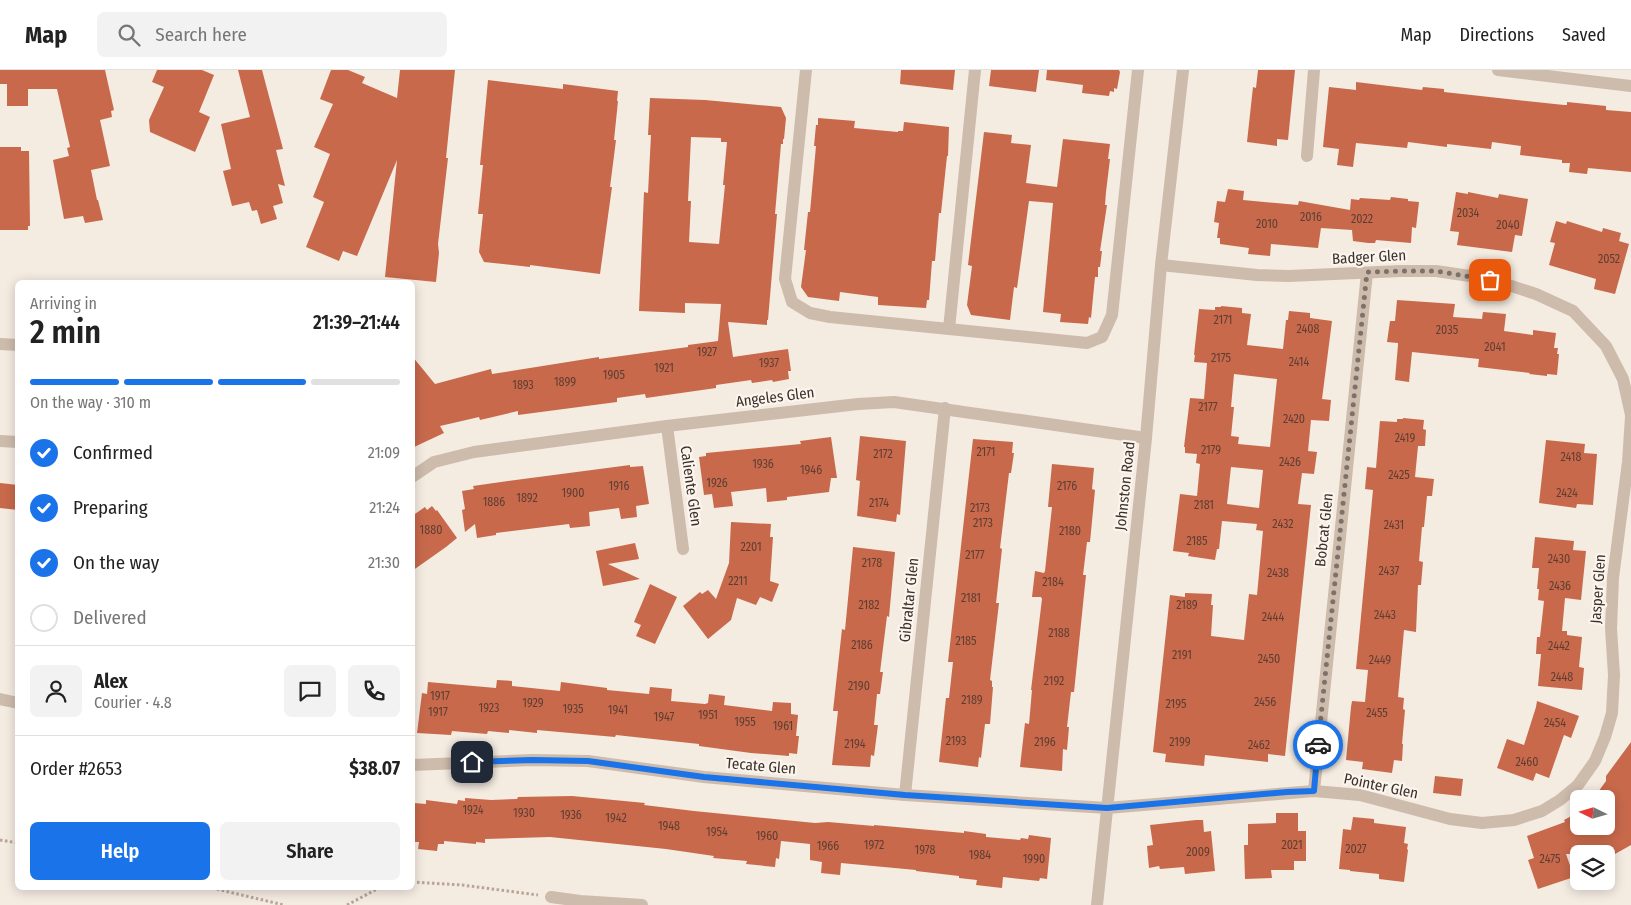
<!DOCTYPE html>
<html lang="en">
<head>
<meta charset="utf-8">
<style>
	:root { --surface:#fff; --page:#f2f2f2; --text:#222; --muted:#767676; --line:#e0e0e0; --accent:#1a73e8 }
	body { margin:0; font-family:"Fira Sans Condensed",sans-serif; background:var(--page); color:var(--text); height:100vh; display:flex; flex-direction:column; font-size:19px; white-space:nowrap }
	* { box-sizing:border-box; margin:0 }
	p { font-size:16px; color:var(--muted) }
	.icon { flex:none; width:28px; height:28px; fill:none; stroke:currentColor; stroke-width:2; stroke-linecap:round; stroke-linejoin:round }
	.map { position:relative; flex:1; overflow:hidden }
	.drawer { position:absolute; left:15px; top:210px; width:400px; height:610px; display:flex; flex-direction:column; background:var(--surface); border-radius:8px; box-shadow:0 2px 12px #0003 }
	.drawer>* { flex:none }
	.needle { width:32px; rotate:275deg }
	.buttons { position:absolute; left:1570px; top:720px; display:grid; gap:10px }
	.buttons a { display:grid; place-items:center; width:45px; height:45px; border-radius:8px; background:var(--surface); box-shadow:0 2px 12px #0003; font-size:25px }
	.pin { position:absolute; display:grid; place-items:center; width:42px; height:42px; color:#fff; margin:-21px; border-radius:10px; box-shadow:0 2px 8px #0006 }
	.courier { position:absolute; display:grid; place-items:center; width:50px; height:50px; margin:-25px; border:4px solid #1a73e8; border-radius:50%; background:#fff; color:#222; box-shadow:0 1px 6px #0007 }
	.headline em { font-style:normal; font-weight:600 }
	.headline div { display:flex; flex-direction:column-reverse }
	.headline { display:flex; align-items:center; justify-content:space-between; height:85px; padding:0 15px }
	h1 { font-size:32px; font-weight:600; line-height:38px }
	.bar { display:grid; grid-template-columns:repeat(4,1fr); gap:8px 5px; align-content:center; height:60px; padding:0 15px }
	.bar i { height:6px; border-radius:4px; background:var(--line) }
	.bar .current { background:var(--accent) }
	.bar p { grid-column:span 4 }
	.line { display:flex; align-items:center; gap:12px; padding:0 15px; border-top:1px solid var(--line) }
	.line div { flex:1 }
	.round { display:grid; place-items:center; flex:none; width:52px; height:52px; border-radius:8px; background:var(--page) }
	ol { padding:0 15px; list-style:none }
	li { display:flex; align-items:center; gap:15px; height:55px }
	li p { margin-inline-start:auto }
	li .icon { padding:5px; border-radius:50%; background:var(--accent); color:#fff; stroke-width:4 }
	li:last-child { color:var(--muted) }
	li i { width:28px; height:28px; border:2px solid var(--line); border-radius:50% }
	.cta { display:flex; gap:10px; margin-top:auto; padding:10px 15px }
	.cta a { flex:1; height:58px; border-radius:8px; background:var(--accent); color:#fff; font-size:20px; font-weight:600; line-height:58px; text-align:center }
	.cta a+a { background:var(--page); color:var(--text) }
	header { display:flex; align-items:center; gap:30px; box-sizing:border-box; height:70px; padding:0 25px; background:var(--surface); border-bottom:1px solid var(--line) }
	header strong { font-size:24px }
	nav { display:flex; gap:28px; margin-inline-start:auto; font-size:18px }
	.search { width:350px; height:45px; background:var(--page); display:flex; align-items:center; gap:12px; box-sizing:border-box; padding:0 18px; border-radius:8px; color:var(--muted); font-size:19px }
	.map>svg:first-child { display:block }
	.building { fill:#c8694b; fill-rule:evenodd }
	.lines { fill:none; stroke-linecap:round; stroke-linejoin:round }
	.path { stroke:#b9a596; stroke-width:3; stroke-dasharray:2.5 2.5; stroke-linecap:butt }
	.minor { stroke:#cdbbac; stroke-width:12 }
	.done { stroke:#7c716b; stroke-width:5; stroke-dasharray:0 9 }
	.route { stroke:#1a73e8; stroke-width:6 }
	.labels { text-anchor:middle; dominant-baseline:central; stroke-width:4.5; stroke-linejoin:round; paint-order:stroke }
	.number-label { font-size:12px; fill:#5e3e33 }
	.street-label { font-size:15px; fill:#3b302b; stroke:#fbf5ee }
</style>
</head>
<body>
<header>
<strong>Map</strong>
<div class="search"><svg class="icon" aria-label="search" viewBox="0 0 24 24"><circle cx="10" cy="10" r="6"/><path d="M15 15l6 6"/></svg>Search here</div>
<nav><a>Map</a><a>Directions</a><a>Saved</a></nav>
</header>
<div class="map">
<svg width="1631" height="835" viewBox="0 0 1631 835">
	<rect width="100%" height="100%" fill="#f4ebe1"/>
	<g class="building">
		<path d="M0,0H105L114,40L111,41L112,47L100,50L110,96L91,100L97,130H98L103,150L85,153L83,146L64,149L53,90L69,86L67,78L70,77L57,19H28V36H7V14H0Z"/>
		<path d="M157,0H202L214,5L199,42L210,47L195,82L150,62L149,50L164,17L152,12Z"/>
		<path d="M238,0H262L283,79L276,80L285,116L278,114L283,133L273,136L277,149L261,154L257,140L252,141L249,132L232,136L223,101L231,99L221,54L250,47Z"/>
		<path d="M331,0H348L365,7L362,13L397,28L400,0H455L446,88H448L438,174L439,183L436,212L385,207L397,90L357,186L343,181L339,191L306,177L324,132L313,127L330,84L314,77L333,34L320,29Z"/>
		<path d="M901,0H955L953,20L900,14Z"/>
		<path d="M991,0H1039L1036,22L989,16Z"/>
		<path d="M1047,0H1119L1120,2L1117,19L1114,18V22L1110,21L1109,26L1082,23L1083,15L1046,10Z"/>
		<path d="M1258,0H1295L1288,70L1277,69V76L1247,72L1253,17L1256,18Z"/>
		<path d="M488,10L563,19V14L618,21L617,31H618L614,70H616L610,117H612L600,204L530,195V197L484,192L479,182L483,144H478L483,95H480Z"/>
		<path d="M1356,12L1422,20L1423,17L1444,19V22L1453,23L1564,35H1567V32L1606,36V40L1631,42V102L1588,98L1587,104L1569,102L1570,93H1562V90L1520,85L1521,76L1492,72L1491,79L1447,74V77L1408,72L1407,78L1356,73L1353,97L1337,95L1339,79L1323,77L1329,17L1356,20Z"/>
		<path d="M650,28L705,30L781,37L786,48L784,69H783V74H781L775,144H777L768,250H767V255L728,252L733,287L788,279L791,301H788L789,309L773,312L772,310L752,313L751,310L716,315V318L646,328L645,324L617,328V332L518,345V341L480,350L479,347L440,356L444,363L412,378V286L435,314L491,299L492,304L599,287V289L688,277V275L718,271L721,234L685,233V243L639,241L644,122L648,123L651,65H648ZM691,67L721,68V72H727L723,115H725L719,174L689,172L691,131H688Z"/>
		<path d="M818,48L855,51L854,58L898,62V61H903L904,52L949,57L948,86H947L941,143H939L935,191H932L929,230H927L926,238L878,235V227L840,222L839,231L808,227L801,217L806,180H804L808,142H810L816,76H814L816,55H818Z"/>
		<path d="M984,62L1012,65L1011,73L1031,75L1026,113L1057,117L1063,69L1110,74L1108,89H1110L1106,122L1105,135H1107L1100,181H1102L1100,197H1098V207H1095L1091,248L1089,247L1088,254L1060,252L1061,244L1043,242L1053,133L1029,131L1017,218L1014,217L1010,250L971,245L967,235L972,196L968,195Z"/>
		<path d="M0,77H21V81H29L30,156H28V160H0Z"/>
		<path d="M1228,119L1244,121L1243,130L1298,135L1299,131L1350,140L1351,129L1359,130L1360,128L1390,130L1391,127L1408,129V131L1419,132L1416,158L1412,157L1411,173L1376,170L1375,173H1368L1353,171L1352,160L1321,158L1318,178L1271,174L1270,186L1248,184L1249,178L1220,174V168H1217L1219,153L1214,152L1217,131L1225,132Z"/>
		<path d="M1456,122L1468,124V122L1498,128L1499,124L1528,129L1522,166L1515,165L1512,182L1457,175L1459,162L1450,161Z"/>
		<path d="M1556,151L1566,154L1567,151L1602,162L1603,158L1621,163L1619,171L1629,174L1615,224L1594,219L1596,209L1549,195L1555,173L1550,172Z"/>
		<path d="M1397,230L1455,234L1453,247L1482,249L1483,242L1506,244L1504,261L1533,265V260L1556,263L1554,278H1558L1557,284H1559L1557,305L1547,304V306L1529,304L1530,303L1478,297L1479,289L1412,282L1409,312L1395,310L1398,275V273L1387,272L1390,251H1395Z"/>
		<path d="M1221,236L1242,238V243L1251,244L1247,275L1283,279L1286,250H1288L1289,241L1310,243V248L1332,251L1322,329L1331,330L1329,351L1311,350L1308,381L1317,382L1314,404L1302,403L1298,434L1311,435L1285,686L1268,684V692L1205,685L1204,696L1165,692L1166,684L1153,682L1170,525L1185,527V523L1212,524L1211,535H1213L1211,566L1244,570L1249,524L1257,525L1263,461L1256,460L1257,454L1222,451L1219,479H1217L1215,490L1188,486L1189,483L1173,481L1180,424L1197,426L1200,394L1196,393L1197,384L1185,383V377H1184L1190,328L1204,329L1207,293L1194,292L1195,285H1194L1199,239L1215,240V237H1221ZM1234,304L1277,309L1270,377L1238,374L1239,367L1231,366L1234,337H1231ZM1231,397L1263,400L1259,438L1227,434Z"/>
		<path d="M1403,348L1424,350L1423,359L1426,360L1425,376H1418L1415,407L1434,409L1432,426H1427L1424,457H1422L1419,491L1423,492L1421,515H1418L1416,562L1404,560L1398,627L1404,628L1403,639L1405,640L1402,674H1403L1402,691L1394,690L1392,703L1362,699L1363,692L1346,690L1351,637L1352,631L1365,632L1368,600L1356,599L1373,420L1365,419L1367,397L1376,398L1380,351L1397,352V349H1403Z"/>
		<path d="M860,366L906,371L900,445L897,444L896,452L857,446L860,411L856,410Z"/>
		<path d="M831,367L837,408H831L829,422L787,427V430L767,432L766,418L731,422L733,436L714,438L712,424L704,425L699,387L706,386V383L801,374L800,371Z"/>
		<path d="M973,369L1013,372L1012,383H1014L1011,403H1009L1000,478L1002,479L996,533H999L990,610L992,611V617H993L990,654H985L981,688L979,687L978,697L939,692L946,628H949L953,592H948Z"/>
		<path d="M1546,370L1585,374L1584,383L1597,384L1593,435L1577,434L1576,438L1539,433Z"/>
		<path d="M1052,394L1094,398L1092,419L1095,420L1090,472H1087L1083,505H1086L1074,622H1071L1067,657H1069L1067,680L1063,679L1062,701L1020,697L1025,653L1029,654L1032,620H1031L1042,529L1041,527H1032L1035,501L1044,503L1045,501L1052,437H1048Z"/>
		<path d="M630,395V397L643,396L649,434L636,436L637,447L621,449L619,438L589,442L590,456L570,458L569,454L496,463V465L477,468L475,454L465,462L462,440L465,439L462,421L474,419L473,416L501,412Z"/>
		<path d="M0,413L18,415V440L0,438Z"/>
		<path d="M432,436L436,441L437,440L457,468L446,477L412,501V446L425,437L427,440Z"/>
		<path d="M731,452L771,454L770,467H773L770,511L779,514L772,532L760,527L756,535L737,528L731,550L708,569L683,536L700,522L702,524L708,520L716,529L729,493Z"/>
		<path d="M1535,467L1574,471L1573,480L1586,481L1581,530L1565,528L1562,561H1567V565L1582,567L1579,597L1584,598L1582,620L1538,616L1541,584H1536L1537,567H1540L1544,531L1538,530L1539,519H1537L1539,498H1532Z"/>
		<path d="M635,473L639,489L608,494L640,509L603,516L596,481Z"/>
		<path d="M853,477L895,482L889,547L887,546L880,602H883L880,624H877L874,655H878L874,686L871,685L870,697L832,695L838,641H833L842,559L845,560Z"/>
		<path d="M650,514L677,527L655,574L636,566L641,555L634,552Z"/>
		<path d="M497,610L512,611V616L560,621L561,612L607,618V620L649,624L650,617L672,619L671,631L705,634L708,633L709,624L725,626L724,635L772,641L773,632L791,633V644L798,645L796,666H799L797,684L789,683V686L751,683L699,676V674L616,665L615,667L537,660V663L509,660V663L488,661L487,664L452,661L451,665L417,663L422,623L427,624L428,612L496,618Z"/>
		<path d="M1537,631L1579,646L1571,668L1564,665L1549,708L1536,703L1533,711L1497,698L1507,669L1524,675L1536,637Z"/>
		<path d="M1631,672V775L1615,784H1566L1574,807L1538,819L1528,790L1534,788L1527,766L1565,752L1564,750L1579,742V756H1606V729H1593L1606,711V706Z"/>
		<path d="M1435,706L1463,709L1461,726L1433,723Z"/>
		<path d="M572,726L645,733L644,735L694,741L815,753L828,752L874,756V755L964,763V761L986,764V767L1020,770L1021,768L1028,769L1029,765L1051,768L1047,809L1040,808L1039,811L1003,807L1002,818L976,815L977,810L959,808V806L916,801V800L841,793L840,805L821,803L822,792L810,790V774L781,771L779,789L776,788L775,797L746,794L747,791L713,788L714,786L666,779L550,767L485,769V773L476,772V774L444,771V774H438L437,781L418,779L419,772H412L414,733L426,734V730L457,734L458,730L465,731V728L491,730L517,729L518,727Z"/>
		<path d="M1276,743H1298V761H1306V791H1294V800H1271L1272,808L1245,809L1244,775H1248V754L1276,753Z"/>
		<path d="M1353,747L1374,749V753L1406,757L1404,773L1408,774L1407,779L1408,780L1404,812L1379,809V804L1350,801V800L1339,799L1343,759L1351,760Z"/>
		<path d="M1196,750H1203L1204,762L1211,761L1215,801L1185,804L1184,797L1160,799L1159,796L1149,798L1147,776L1153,775L1150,755Z"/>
	</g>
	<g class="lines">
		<g class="path">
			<path d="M0,770L18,773"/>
			<path d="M412,812L462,815L538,825"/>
			<path d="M212,818L284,835"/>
			<path d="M347,835L379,818"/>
		</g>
		<g class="minor">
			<path d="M806,0L785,209L792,232L810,243L830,247L1087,273L1102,267L1112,245L1138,0"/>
			<path d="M1498,0L1631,16"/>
			<path d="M1307,86L1314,0"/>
			<path d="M1161,195L1257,205L1289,206L1401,201H1436L1490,209L1536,224L1573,241L1606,276L1623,309L1631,345"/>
			<path d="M949,259L975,0"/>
			<path d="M0,274L18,275"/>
			<path d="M667,356L683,479"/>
			<path d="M0,371L18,372"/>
			<path d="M412,407L434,392L474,382L667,356L858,334L894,332L1146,368"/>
			<path d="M0,629L18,633"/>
			<path d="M412,695L532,690L588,691L704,707L905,725L1107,738L1314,721L1360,725L1450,749L1482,753L1514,750L1542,741L1560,730L1578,715L1595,691L1605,667L1612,643L1614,605L1611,558L1613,508L1628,392L1631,347"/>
			<path d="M1314,721L1367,203"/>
			<path d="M905,725L945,338"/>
			<path d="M551,827L580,831L642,835"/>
			<path d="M1097,835L1146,368L1161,195L1183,0"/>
		</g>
	</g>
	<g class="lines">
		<path class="done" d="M1318,675L1367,202L1401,201H1436L1490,210"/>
		<path class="route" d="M472,692L532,690L588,691L704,707L905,725L1107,738L1287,722L1314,721L1318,675"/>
	</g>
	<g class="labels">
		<g class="number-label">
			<text x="1468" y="143">2034</text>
			<text x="1311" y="147">2016</text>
			<text x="1362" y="149">2022</text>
			<text x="1267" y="154">2010</text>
			<text x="1508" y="155">2040</text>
			<text x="1609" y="189">2052</text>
			<text x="1223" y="250">2171</text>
			<text x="1308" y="259">2408</text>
			<text x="1447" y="260">2035</text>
			<text x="1495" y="277">2041</text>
			<text x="707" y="282">1927</text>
			<text x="1221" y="288">2175</text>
			<text x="1299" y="292">2414</text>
			<text x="769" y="293">1937</text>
			<text x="664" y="298">1921</text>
			<text x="614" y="305">1905</text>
			<text x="565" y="312">1899</text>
			<text x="523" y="315">1893</text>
			<text x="1208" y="337">2177</text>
			<text x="1294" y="349">2420</text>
			<text x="1405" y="368">2419</text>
			<text x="1211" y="380">2179</text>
			<text x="986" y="382">2171</text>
			<text x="883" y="384">2172</text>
			<text x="1571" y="387">2418</text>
			<text x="1290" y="392">2426</text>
			<text x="763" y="394">1936</text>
			<text x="811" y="400">1946</text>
			<text x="1399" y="405">2425</text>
			<text x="717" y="413">1926</text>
			<text x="619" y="416">1916</text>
			<text x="1067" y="416">2176</text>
			<text x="573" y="423">1900</text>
			<text x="1567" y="423">2424</text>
			<text x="527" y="428">1892</text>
			<text x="494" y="432">1886</text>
			<text x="879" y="433">2174</text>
			<text x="1204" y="435">2181</text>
			<text x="980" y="438">2173</text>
			<text x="983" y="453">2173</text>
			<text x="1283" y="454">2432</text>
			<text x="1394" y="455">2431</text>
			<text x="431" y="460">1880</text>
			<text x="1070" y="461">2180</text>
			<text x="1197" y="471">2185</text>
			<text x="751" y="477">2201</text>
			<text x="975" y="485">2177</text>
			<text x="1559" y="489">2430</text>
			<text x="872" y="493">2178</text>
			<text x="1389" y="501">2437</text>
			<text x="1278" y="503">2438</text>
			<text x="738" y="511">2211</text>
			<text x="1053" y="512">2184</text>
			<text x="1560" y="516">2436</text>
			<text x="971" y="528">2181</text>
			<text x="869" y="535">2182</text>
			<text x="1187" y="535">2189</text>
			<text x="1385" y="545">2443</text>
			<text x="1273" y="547">2444</text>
			<text x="1059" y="563">2188</text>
			<text x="966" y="571">2185</text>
			<text x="862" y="575">2186</text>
			<text x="1559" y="576">2442</text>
			<text x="1182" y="585">2191</text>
			<text x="1269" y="589">2450</text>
			<text x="1380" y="590">2449</text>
			<text x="1562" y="607">2448</text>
			<text x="1054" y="611">2192</text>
			<text x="859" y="616">2190</text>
			<text x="440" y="626">1917</text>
			<text x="972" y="630">2189</text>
			<text x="1265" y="632">2456</text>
			<text x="533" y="633">1929</text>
			<text x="1176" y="634">2195</text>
			<text x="489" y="638">1923</text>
			<text x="573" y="639">1935</text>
			<text x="618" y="640">1941</text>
			<text x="438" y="642">1917</text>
			<text x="1377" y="643">2455</text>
			<text x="708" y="645">1951</text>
			<text x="664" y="647">1947</text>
			<text x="745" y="652">1955</text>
			<text x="1555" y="653">2454</text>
			<text x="783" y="656">1961</text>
			<text x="956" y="671">2193</text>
			<text x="1045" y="672">2196</text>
			<text x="1180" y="672">2199</text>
			<text x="855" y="674">2194</text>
			<text x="1259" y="675">2462</text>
			<text x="1527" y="692">2460</text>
			<text x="473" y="740">1924</text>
			<text x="524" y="743">1930</text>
			<text x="571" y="745">1936</text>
			<text x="616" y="748">1942</text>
			<text x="669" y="756">1948</text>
			<text x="717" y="762">1954</text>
			<text x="767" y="766">1960</text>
			<text x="874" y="775">1972</text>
			<text x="1292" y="775">2021</text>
			<text x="828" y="776">1966</text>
			<text x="1356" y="779">2027</text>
			<text x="925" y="780">1978</text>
			<text x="1198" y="782">2009</text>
			<text x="980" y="785">1984</text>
			<text x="1034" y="789">1990</text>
			<text x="1550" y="789">2475</text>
		</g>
		<g class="street-label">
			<text transform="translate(1369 187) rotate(-3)">Badger Glen</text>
			<text transform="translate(775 327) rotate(-7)">Angeles Glen</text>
			<text transform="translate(691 416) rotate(82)">Caliente Glen</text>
			<text transform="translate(1125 416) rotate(-84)">Johnston Road</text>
			<text transform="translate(1324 460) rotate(-84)">Bobcat Glen</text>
			<text transform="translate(1598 519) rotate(-86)">Jasper Glen</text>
			<text transform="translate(909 530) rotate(-84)">Gibraltar Glen</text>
			<text transform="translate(761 696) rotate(5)">Tecate Glen</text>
			<text transform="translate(1381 716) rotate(12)">Pointer Glen</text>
		</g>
	</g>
</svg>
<div class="buttons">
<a><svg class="needle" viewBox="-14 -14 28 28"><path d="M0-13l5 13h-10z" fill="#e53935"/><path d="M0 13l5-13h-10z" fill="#767676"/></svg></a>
<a><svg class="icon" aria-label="layers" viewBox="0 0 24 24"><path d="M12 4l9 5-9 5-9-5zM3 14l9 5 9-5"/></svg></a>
</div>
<div class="pin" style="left:1490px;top:210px;background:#ea580c"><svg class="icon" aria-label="bag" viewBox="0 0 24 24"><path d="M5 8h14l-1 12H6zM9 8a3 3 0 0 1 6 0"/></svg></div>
<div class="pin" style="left:472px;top:692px;background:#1f2937"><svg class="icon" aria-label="home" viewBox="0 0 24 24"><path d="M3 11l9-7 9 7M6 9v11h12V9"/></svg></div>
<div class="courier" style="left:1318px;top:675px"><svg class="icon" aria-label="car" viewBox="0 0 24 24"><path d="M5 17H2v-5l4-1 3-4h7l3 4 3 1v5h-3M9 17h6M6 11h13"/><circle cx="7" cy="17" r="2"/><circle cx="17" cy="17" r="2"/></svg></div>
<section class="drawer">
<div class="headline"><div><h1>2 min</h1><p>Arriving in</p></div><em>21:39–21:44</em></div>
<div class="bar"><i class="current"></i><i class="current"></i><i class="current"></i><i></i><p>On the way · 310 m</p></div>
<ol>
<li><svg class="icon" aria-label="check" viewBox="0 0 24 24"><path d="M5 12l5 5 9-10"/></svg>Confirmed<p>21:09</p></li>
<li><svg class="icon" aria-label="check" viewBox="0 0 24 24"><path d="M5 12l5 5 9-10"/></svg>Preparing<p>21:24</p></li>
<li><svg class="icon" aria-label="check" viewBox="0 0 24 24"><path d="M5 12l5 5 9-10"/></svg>On the way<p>21:30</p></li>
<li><i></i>Delivered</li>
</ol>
<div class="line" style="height:90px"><a class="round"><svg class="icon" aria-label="person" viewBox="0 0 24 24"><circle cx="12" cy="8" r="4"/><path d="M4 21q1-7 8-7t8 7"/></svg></a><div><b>Alex</b><p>Courier · 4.8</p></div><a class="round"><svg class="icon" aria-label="chat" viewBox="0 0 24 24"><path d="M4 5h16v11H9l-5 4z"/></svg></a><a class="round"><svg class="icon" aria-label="phone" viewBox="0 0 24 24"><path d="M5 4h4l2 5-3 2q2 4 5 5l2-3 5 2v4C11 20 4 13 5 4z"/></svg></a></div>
<div class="line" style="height:65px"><div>Order #2653</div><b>$38.07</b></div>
<div class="cta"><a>Help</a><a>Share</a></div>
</section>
</div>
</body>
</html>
